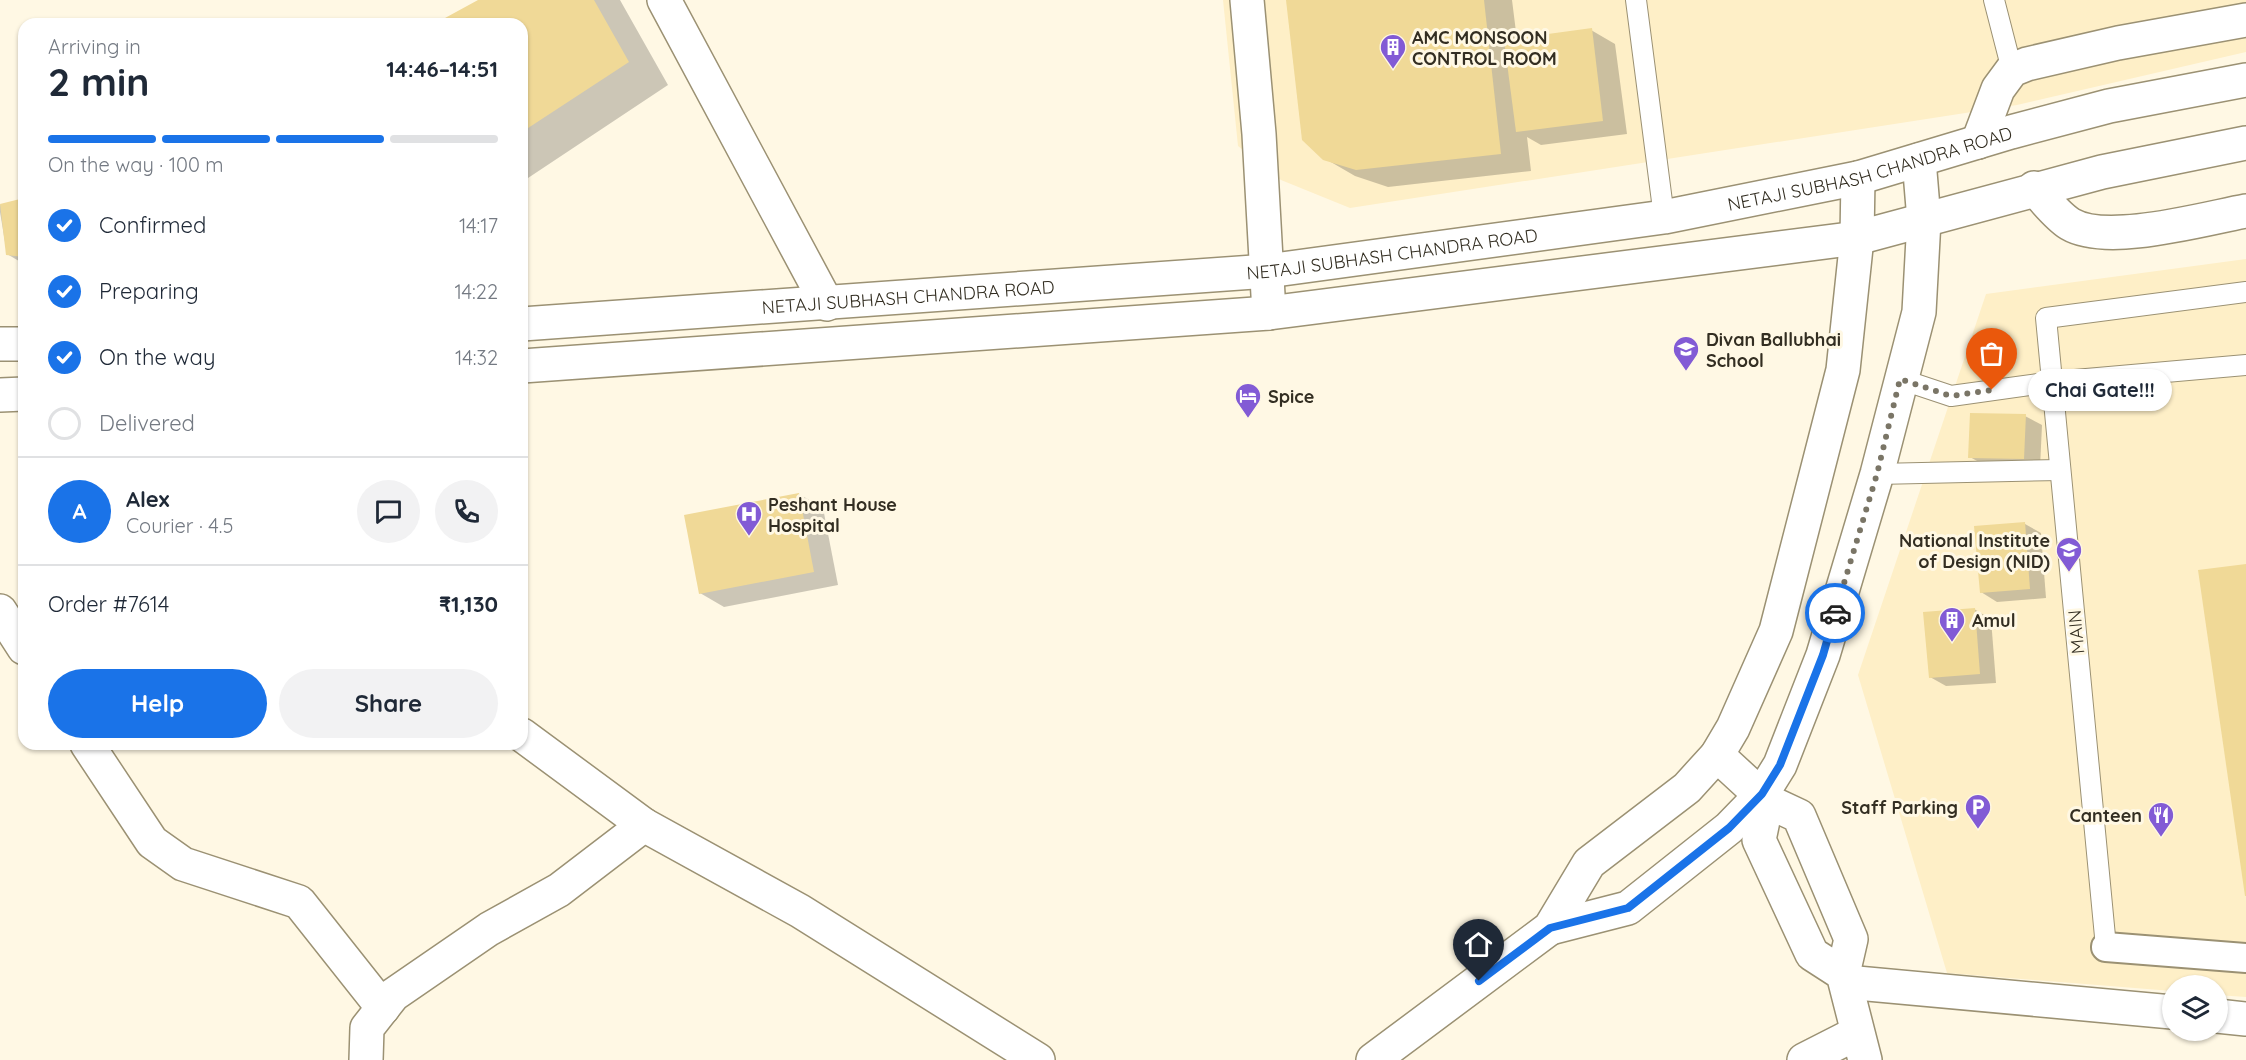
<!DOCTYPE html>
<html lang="en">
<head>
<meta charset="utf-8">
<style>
	:root { --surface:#fff; --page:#f2f2f3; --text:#1f2937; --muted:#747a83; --line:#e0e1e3; --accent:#1a73e8 }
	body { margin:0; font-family:Quicksand,sans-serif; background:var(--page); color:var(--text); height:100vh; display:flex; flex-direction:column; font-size:22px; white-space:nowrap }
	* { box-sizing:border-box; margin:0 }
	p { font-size:20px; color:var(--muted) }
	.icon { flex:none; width:33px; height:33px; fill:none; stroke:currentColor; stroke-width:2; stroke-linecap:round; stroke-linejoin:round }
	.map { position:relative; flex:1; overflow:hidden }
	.details { position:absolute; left:18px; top:18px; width:510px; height:732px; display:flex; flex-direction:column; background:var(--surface); border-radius:18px; box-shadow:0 2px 4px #0004 }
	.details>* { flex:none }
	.buttons { position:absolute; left:2162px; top:975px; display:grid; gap:12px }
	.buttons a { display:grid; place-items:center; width:66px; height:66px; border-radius:50%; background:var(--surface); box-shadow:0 2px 4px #0004; font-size:30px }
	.pin { position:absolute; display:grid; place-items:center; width:51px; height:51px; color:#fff; margin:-62px -26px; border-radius:50% 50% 50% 0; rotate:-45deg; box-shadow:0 0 6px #0007 }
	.pin .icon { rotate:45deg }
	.courier { position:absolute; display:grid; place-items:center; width:60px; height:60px; margin:-30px; border:4px solid #1a73e8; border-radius:50%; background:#fff; color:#222; box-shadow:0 2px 8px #0007 }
	.bubble { position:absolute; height:42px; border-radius:21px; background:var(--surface); box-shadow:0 2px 4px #0004; font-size:20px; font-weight:800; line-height:42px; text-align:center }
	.headline em { font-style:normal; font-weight:800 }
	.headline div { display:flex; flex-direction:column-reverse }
	.headline { display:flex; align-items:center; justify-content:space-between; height:102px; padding:0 30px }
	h1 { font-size:39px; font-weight:800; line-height:45px }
	.bar { display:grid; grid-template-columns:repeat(4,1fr); gap:9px 6px; align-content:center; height:72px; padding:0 30px }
	.bar i { height:8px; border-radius:4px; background:var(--line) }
	.bar .current { background:var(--accent) }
	.bar p { grid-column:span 4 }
	.line { display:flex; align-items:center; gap:15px; padding:0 30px; border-top:2px solid var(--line) }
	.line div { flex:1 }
	.round { display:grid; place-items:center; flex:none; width:63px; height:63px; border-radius:32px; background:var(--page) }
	ol { padding:0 30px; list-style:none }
	li { display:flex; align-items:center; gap:18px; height:66px }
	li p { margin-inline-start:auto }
	li .icon { padding:6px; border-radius:50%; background:var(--accent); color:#fff; stroke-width:4 }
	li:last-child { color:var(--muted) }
	li i { width:33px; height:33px; border:3px solid var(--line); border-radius:50% }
	.action { display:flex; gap:12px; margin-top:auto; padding:12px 30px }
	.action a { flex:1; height:69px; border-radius:36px; background:var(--accent); color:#fff; font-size:24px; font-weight:800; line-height:69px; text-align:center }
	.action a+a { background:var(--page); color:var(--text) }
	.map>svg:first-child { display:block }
	.built { fill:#feefc7 }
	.shadow { fill:#0003 }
	.building { fill:#f0d997 }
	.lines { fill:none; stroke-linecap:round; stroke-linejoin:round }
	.service-casing { stroke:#9b9173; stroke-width:22 }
	.pedestrian-casing { stroke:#9b9173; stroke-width:32 }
	.minor-casing { stroke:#9b9173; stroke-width:36 }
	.tertiary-casing { stroke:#9b9173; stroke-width:36 }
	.secondary-casing { stroke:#9b9173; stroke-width:36 }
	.primary-casing { stroke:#9b9173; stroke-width:36 }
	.service { stroke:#fff; stroke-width:20 }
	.pedestrian { stroke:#fff; stroke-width:28 }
	.minor { stroke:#fff; stroke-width:33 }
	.tertiary { stroke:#fff; stroke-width:33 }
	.secondary { stroke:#fff; stroke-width:33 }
	.primary { stroke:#fff; stroke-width:33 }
	.done { stroke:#7a7566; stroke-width:6; stroke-dasharray:0 10.8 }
	.route { stroke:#1a73e8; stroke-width:8 }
	.labels { text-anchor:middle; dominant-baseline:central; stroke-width:6; stroke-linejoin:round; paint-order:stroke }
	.poi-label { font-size:18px; font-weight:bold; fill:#332e22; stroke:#fff8e4; text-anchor:start }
	.street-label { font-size:18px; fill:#332e22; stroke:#fff8e4 }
</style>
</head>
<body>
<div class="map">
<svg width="2246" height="1060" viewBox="0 0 2246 1060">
	<rect width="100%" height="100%" fill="#fff8e4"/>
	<g class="built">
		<path d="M1223,0H2246V52L2017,105L1350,208L1281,180L1238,146Z"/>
		<path d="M2246,259V997L2217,995V986H2172V991L1947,973L1858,675L1986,294Z"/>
	</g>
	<g class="shadow">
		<path d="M481,0H620L668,85L522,182V24H437Z"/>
		<path d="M1288,0H1512L1517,40L1591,30L1615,44L1627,134L1541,145L1527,137L1531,171L1388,187L1355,176L1324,158Z"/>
		<path d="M24,199V264L7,254L0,212V205Z"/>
		<path d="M2025,416L2042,425L2040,468L1986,466L1970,457Z"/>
		<path d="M799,494L823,508L838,585L724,607L700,593Z"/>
		<path d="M2025,524L2041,533L2046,598L1997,602L1981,592Z"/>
		<path d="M1974,609L1991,619L1996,683L1946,686L1930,677Z"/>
	</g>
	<g class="building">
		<path d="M478,0H594L629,62L522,132V24H434Z"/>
		<path d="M1286,0H1484L1501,154L1356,170L1323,160L1302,140Z"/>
		<path d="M1592,28L1603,121L1516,132L1504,40Z"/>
		<path d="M24,198V257L6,255L0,204Z"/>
		<path d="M1970,413L2026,414L2024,459L1968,458Z"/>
		<path d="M799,493L814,572L699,594L684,515Z"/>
		<path d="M2025,522L2030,589L1980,593L1974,526Z"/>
		<path d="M2246,564V896H2245L2198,570Z"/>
		<path d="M1975,608L1980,674L1929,678L1923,612Z"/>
	</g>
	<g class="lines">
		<g class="service-casing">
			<g id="service">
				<path d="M1636,0L1664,217"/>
				<path d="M1994,0L2012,70"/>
				<path d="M1900,379L1951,396L2052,382L2246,365"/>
				<path d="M1877,474L2060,470"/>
				<path d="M2106,947L2046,318L2246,292"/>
			</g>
		</g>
		<g class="pedestrian-casing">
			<path id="pedestrian" d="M2106,947L2246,958"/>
		</g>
		<g class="minor-casing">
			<g id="minor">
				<path d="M664,0L827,304"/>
				<path d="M1247,0L1259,134L1269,313"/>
				<path d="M0,611L24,648"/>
				<path d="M522,735L644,825"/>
				<path d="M87,744L152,842L183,864L299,902L383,1008"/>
				<path d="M1846,982L2172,1012"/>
				<path d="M2217,1016L2246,1019"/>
				<path d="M366,1060L367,1028L393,995L489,929L559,890L644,825L800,911L1038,1060"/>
				<path d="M1804,1060L1857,1033"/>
			</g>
		</g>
		<g class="tertiary-casing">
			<g id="tertiary">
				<path d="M1978,142L1998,89L2012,70L2027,64L2118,43L2246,20"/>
				<path d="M2034,188C2045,200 2057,216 2070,224C2107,246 2203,219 2246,211"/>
				<path d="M1717,755L1767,801"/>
				<path d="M1843,974L1812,954L1759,840L1767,801L1799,816L1851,939L1843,974L1865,1060"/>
			</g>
		</g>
		<g class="secondary-casing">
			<g id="secondary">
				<path d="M1550,928L1628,908L1729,828L1762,794L1780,765L1823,655L1877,474L1919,312L1924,220L1919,160"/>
				<path d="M1373,1060L1550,928L1589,863L1687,788L1717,755L1733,728L1776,631L1843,370L1857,238L1858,178"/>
			</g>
		</g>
		<g class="primary-casing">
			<g id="primary">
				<path id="s1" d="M522,324L1268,271L1664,217L1858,178L2011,132L2109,106L2246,80"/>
				<path d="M0,344H24"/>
				<path d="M522,366L1269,313L1857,238L2102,172L2246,143"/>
				<path d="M0,395L24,394"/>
			</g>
		</g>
		<use href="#service" class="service"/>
		<use href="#pedestrian" class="pedestrian"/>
		<use href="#minor" class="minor"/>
		<use href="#tertiary" class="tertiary"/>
		<use href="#secondary" class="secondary"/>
		<use href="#primary" class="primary"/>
	</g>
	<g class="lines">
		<path class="done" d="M1835,613L1877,474L1900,379L1951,396L1992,390"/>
		<path class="route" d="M1479,981L1550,928L1628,908L1729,828L1762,794L1780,765L1823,655L1835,613"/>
	</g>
	<defs>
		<g id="building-pin" transform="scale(1.35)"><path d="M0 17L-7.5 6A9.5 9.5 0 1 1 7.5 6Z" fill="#825bd5" stroke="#fff8e4"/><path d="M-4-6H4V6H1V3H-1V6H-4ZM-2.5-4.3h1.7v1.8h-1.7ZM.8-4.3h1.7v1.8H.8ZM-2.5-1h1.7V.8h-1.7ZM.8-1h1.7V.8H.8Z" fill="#fff"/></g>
		<g id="school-pin" transform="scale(1.35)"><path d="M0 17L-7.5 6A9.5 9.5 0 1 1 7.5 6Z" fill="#825bd5" stroke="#fff8e4"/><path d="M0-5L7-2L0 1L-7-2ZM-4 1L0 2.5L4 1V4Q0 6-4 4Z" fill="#fff"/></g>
		<g id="hotel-pin" transform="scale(1.35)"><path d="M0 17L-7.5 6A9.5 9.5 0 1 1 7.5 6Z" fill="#825bd5" stroke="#fff8e4"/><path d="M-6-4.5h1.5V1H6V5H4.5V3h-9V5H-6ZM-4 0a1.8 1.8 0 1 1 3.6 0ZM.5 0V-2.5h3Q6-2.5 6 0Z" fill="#fff"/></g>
		<g id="hospital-pin" transform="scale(1.35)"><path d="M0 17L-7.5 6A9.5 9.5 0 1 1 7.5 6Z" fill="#825bd5" stroke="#fff8e4"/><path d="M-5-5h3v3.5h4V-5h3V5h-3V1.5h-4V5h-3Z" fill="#fff"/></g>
		<g id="university-pin" transform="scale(1.35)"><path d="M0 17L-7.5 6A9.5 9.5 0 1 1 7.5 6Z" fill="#825bd5" stroke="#fff8e4"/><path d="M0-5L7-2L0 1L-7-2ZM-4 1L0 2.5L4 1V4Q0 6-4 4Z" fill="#fff"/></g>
		<g id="parking-pin" transform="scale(1.35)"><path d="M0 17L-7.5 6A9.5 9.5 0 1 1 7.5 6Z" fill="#825bd5" stroke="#fff8e4"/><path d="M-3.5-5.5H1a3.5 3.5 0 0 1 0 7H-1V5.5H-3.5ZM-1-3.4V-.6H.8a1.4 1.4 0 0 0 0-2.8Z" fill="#fff"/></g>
		<g id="restaurant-pin" transform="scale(1.35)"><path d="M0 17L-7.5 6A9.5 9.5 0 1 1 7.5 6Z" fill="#825bd5" stroke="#fff8e4"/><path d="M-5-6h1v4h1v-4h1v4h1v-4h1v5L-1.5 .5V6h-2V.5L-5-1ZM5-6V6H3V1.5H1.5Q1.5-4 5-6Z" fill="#fff"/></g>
	</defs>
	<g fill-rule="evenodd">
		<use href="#building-pin" x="1393" y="47"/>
		<use href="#school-pin" x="1686" y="349"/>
		<use href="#hotel-pin" x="1248" y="396"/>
		<use href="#hospital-pin" x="749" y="514"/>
		<use href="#university-pin" x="2069" y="550"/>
		<use href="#building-pin" x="1952" y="620"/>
		<use href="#parking-pin" x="1978" y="807"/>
		<use href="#restaurant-pin" x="2161" y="815"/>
	</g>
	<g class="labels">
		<g class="poi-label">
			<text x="1412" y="37">AMC MONSOON<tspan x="1412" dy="21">CONTROL ROOM</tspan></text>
			<text x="1706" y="339">Divan Ballubhai<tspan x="1706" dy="21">School</tspan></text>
			<text x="1268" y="396">Spice</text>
			<text x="768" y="504">Peshant House<tspan x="768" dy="21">Hospital</tspan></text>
			<text x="2050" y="540" text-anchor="end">National Institute<tspan x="2050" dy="21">of Design (NID)</tspan></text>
			<text x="1972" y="620">Amul</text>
			<text x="1958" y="807" text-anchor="end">Staff Parking</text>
			<text x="2142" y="815" text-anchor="end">Canteen</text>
		</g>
		<g class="street-label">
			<text stroke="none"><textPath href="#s1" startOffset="1359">NETAJI SUBHASH CHANDRA ROAD</textPath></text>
			<text stroke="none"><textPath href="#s1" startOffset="873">NETAJI SUBHASH CHANDRA ROAD</textPath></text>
			<text stroke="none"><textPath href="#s1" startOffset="387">NETAJI SUBHASH CHANDRA ROAD</textPath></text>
			<text transform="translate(2076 632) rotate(-95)">MAIN</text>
		</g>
	</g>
</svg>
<div class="buttons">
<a><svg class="icon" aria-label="layers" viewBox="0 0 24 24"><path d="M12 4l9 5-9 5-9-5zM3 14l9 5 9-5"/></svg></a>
</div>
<div class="pin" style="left:1992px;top:390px;background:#ea580c"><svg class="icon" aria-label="bag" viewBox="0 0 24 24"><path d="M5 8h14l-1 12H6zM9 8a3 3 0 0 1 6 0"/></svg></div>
<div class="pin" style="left:1479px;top:981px;background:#1f2937"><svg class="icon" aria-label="home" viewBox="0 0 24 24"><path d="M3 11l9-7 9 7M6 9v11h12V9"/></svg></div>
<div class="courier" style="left:1835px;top:613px"><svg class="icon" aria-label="car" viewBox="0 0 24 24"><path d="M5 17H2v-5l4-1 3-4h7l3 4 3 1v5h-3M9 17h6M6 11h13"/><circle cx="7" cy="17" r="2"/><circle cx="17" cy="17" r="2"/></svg></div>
<div class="bubble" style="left:2028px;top:369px;width:144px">Chai Gate!!!</div>
<section class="details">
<div class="headline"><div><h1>2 min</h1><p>Arriving in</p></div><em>14:46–14:51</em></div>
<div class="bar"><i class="current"></i><i class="current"></i><i class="current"></i><i></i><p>On the way · 100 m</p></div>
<ol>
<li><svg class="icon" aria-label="check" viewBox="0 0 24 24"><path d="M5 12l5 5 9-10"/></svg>Confirmed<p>14:17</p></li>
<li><svg class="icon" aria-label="check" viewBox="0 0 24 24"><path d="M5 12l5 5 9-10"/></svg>Preparing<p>14:22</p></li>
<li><svg class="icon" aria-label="check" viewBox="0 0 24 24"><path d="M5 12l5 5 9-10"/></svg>On the way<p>14:32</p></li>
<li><i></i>Delivered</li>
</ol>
<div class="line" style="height:108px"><b class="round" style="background:var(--accent);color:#fff">A</b><div><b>Alex</b><p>Courier · 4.5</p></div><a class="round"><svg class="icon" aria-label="chat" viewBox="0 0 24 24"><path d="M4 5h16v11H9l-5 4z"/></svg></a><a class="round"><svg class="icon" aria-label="phone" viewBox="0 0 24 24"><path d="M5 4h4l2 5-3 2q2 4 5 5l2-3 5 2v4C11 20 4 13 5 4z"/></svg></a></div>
<div class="line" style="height:78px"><div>Order #7614</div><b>₹1,130</b></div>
<div class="action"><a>Help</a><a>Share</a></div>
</section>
</div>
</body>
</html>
